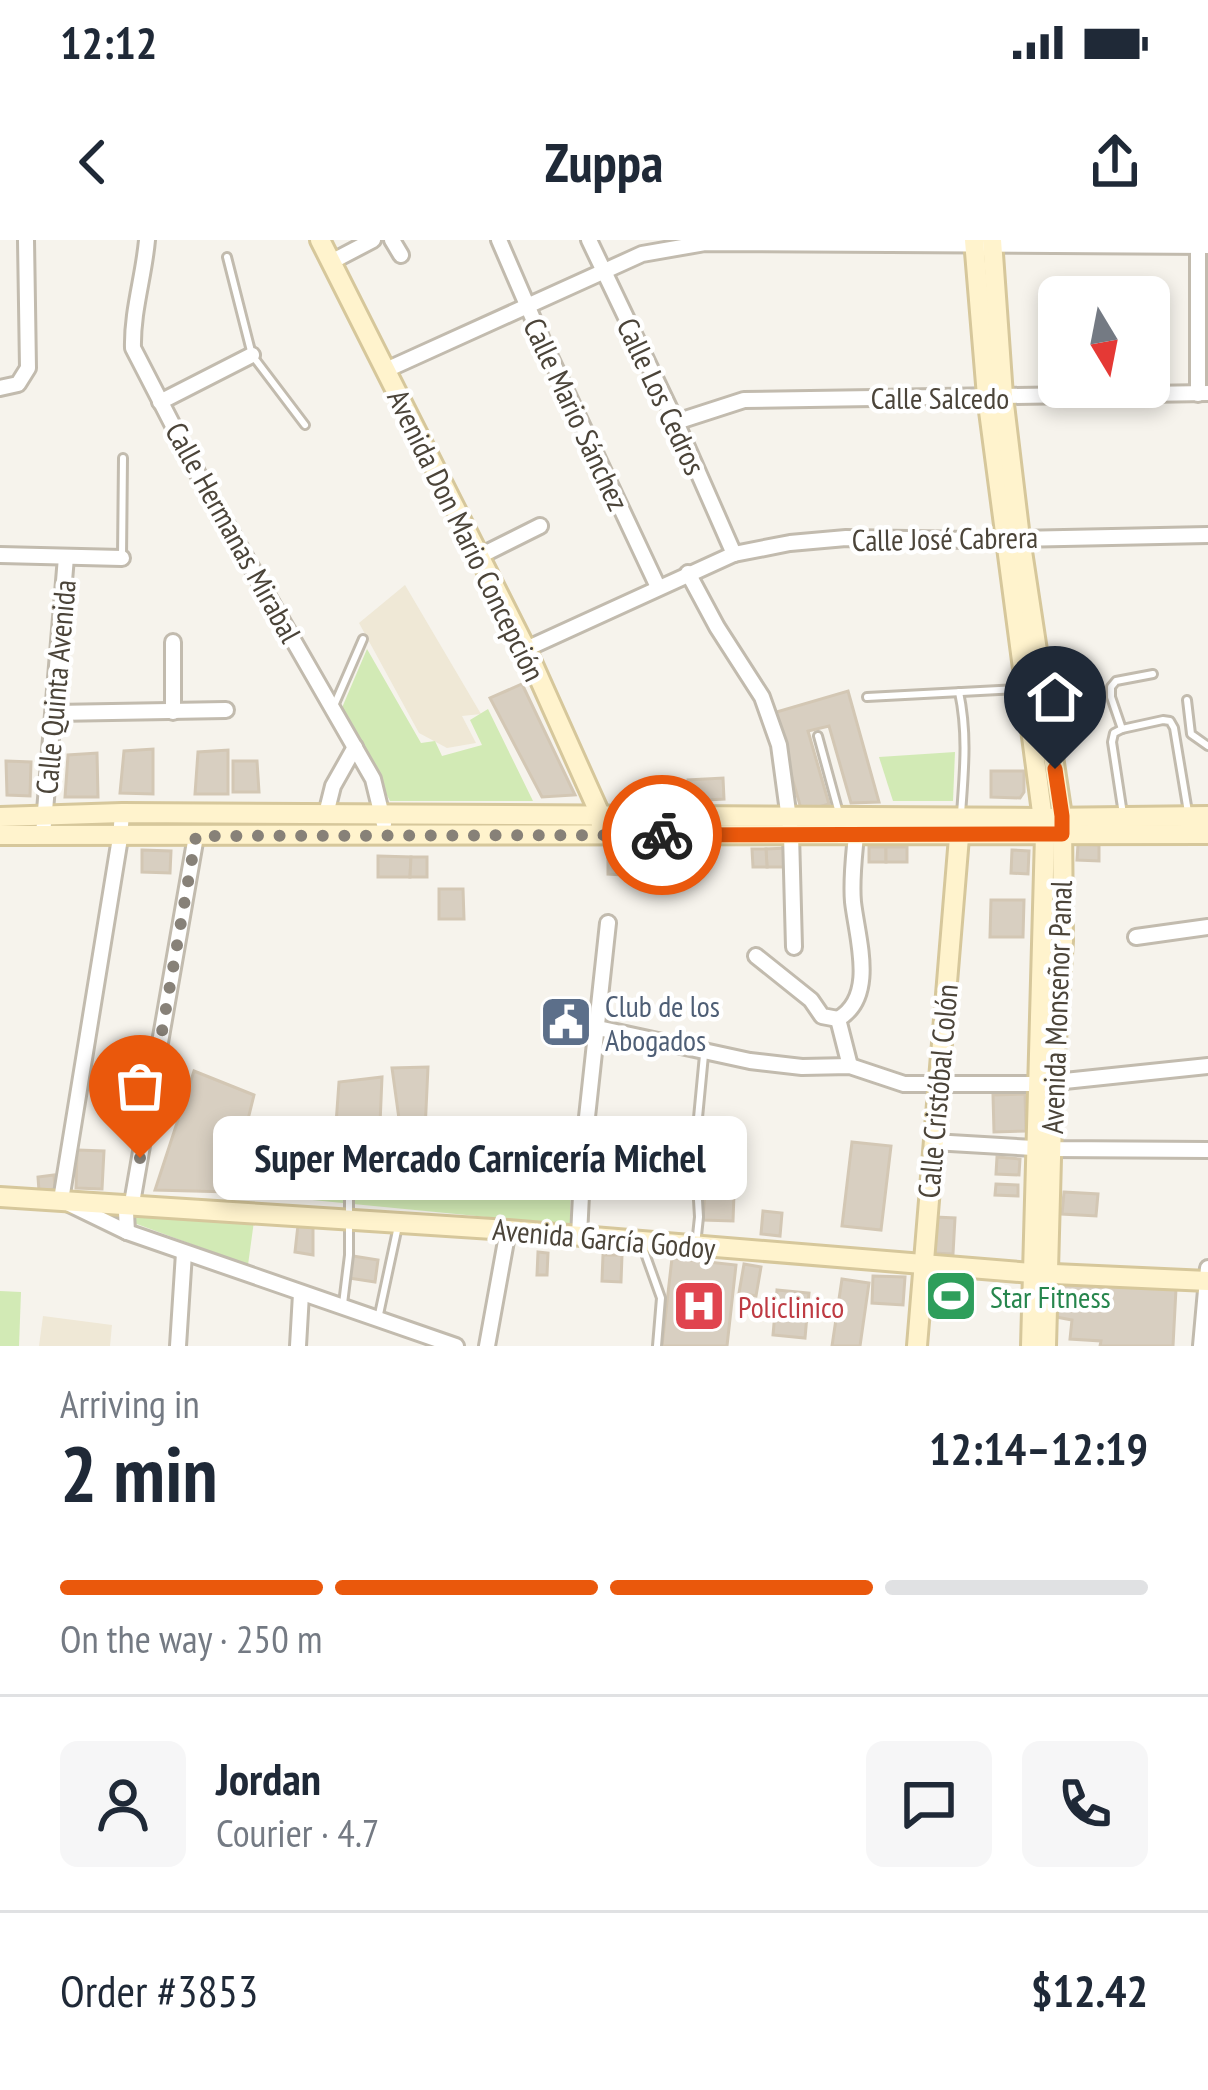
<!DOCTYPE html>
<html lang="en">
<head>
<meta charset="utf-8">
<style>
	:root { --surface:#fff; --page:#f6f6f7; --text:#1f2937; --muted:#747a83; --line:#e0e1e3; --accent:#ea580c }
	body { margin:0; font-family:"PT Sans Narrow",sans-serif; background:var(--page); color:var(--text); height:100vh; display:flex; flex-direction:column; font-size:45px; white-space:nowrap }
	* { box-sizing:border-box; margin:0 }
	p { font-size:39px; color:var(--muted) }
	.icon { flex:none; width:66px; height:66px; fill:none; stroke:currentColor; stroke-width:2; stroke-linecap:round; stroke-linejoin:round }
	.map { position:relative; height:1106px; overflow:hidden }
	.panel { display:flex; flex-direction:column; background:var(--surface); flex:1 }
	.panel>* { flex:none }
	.needle { width:78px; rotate:170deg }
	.tools { position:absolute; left:1038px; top:36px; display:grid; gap:24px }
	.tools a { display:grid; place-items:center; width:132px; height:132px; border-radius:18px; background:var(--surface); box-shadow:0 6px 18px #0003; font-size:60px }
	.pin { position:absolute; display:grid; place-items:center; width:102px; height:102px; color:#fff; margin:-123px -51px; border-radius:50% 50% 50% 0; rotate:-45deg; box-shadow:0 0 12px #0007 }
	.pin .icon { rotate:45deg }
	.courier { position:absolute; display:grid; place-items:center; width:120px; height:120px; margin:-60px; border:9px solid #ea580c; border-radius:50%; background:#fff; color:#222; box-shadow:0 3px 15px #0007 }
	.bubble { position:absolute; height:84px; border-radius:18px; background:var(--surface); box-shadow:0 6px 18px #0003; font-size:39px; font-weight:700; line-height:84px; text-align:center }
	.headline em { font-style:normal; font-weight:700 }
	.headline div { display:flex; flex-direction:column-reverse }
	.headline { display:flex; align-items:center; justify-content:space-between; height:204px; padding:0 60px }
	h1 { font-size:78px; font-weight:700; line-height:90px }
	.bar { display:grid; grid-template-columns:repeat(4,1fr); gap:18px 12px; align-content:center; height:144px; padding:0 60px }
	.bar i { height:15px; border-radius:9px; background:var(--line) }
	.bar .on { background:var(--accent) }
	.bar p { grid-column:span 4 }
	.line { display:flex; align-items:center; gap:30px; padding:0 60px; border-top:3px solid var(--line) }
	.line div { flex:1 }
	.round { display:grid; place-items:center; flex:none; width:126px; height:126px; border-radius:18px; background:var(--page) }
	.status { display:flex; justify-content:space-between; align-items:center; height:84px; padding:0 60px; background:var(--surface); direction:ltr }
	.status svg { height:33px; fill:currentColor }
	header { display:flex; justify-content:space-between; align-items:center; height:156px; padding:0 60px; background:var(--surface); font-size:54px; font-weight:700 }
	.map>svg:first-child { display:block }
	.education { fill:#efe8d6 }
	.green { fill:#d2eab5 }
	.building { fill:#d8cfc1; stroke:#d3c7b4; stroke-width:3 }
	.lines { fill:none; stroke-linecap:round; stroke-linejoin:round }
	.lane-casing { stroke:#c2bbae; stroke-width:12 }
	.street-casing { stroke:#c2bbae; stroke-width:20 }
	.secondary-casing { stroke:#d6c79b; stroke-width:24 }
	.lane { stroke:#fff; stroke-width:6 }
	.street { stroke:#fff; stroke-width:14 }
	.secondary { stroke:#fff3cd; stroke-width:18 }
	.done { stroke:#878178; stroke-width:12; stroke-dasharray:0 21.6 }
	.route { stroke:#ea580c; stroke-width:15 }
	.labels { text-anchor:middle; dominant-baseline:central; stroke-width:9; stroke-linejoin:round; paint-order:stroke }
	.street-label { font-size:30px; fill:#4b4439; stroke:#fff }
	.service-label { font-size:30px; fill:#4e5e75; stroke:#fff; text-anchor:start }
	.leisure-label { font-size:30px; fill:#27864d; stroke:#fff; text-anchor:start }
	.health-label { font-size:30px; fill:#be3a42; stroke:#fff; text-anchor:start }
</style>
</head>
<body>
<div class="status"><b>12:12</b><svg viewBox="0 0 49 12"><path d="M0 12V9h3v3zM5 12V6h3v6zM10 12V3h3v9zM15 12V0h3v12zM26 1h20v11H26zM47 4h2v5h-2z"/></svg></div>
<header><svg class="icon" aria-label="back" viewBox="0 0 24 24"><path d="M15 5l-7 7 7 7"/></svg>Zuppa<svg class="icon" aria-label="share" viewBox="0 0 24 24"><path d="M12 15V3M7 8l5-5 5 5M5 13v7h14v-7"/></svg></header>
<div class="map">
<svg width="1208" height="1106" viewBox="0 0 1208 1106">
	<rect width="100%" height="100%" fill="#f6f3ec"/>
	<g class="education">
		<path d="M405,345L481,474L462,476L476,503L447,508L419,493L359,383Z"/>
		<path d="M43,1076L112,1085L110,1106H39Z"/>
	</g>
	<g class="green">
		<path d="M367,409L421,503L435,501L442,516L482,505L470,480L488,469L533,561H390L341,470Z"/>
		<path d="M955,512L953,561H893L879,517Z"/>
		<path d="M275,896L429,921L432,896L485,900L483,957L531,960L554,921L571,924L570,985L271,956Z"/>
		<path d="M138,973L254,981L248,1025L134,983Z"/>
		<path d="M0,1051L21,1052L19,1106H0Z"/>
	</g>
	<g class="building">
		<path d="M522,444L575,555L542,557L490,458Z"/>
		<path d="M848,451L879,562L851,563L829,486L808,491L829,564L802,572L773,473Z"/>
		<path d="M153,509V554L120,553L124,511Z"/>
		<path d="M228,510V554H195L198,512Z"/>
		<path d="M97,513L98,557H65L68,515Z"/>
		<path d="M6,521L31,522L30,556L7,555Z"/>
		<path d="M233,521H257L259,552H233Z"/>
		<path d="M991,531H1024V552L1020,558L991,557Z"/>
		<path d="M723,538L724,559L689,561L688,540Z"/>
		<path d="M1078,604L1099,605V621L1077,620Z"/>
		<rect x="869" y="607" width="17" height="15"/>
		<rect x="886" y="607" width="21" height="15"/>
		<path d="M787,608V627H767L766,609Z"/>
		<path d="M752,609H766L767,627H753Z"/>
		<path d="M142,610L171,611L170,633L142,632Z"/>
		<path d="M1012,610L1029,611L1028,634L1011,633Z"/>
		<path d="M378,616L411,617L410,637H378Z"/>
		<path d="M411,617H427V637H410Z"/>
		<path d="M608,618L622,619V635L608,634Z"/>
		<path d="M439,649H463L464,679H439Z"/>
		<path d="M991,660H1024L1023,697H990Z"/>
		<path d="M428,827L424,912L335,898L339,842L382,837L380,884L400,886L392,828Z"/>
		<path d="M194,831L254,855L230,952L155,950Z"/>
		<path d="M1025,854L1026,891L994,892L993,855Z"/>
		<path d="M852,902L891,906L881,990L842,986Z"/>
		<path d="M77,910L104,911L102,949L76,948Z"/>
		<path d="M997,917L1020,919L1019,935L996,934Z"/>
		<path d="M54,935L55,949L39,951L38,937Z"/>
		<path d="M996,944L1018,945V956L995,955Z"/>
		<path d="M705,952L734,954L733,981L703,980Z"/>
		<path d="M1064,952L1098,954L1096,976L1062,974Z"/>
		<path d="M763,971L782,973L780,996L761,994Z"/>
		<path d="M935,977L955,978L953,1014L932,1013Z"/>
		<path d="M298,985L313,987V1015L295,1012Z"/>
		<path d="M538,1012L548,1013L547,1035H537Z"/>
		<path d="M603,1015H622L621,1042L602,1041Z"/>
		<path d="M353,1016L378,1020L375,1042L349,1038Z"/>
		<path d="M672,1018L736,1025L727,1106H662Z"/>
		<path d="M744,1024L761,1027L756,1056L739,1053Z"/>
		<path d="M934,1035L972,1039L968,1078L930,1074Z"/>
		<path d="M873,1036L905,1037L903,1065L872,1063Z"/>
		<path d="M842,1039L869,1043L860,1106H832Z"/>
		<path d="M1059,1041L1176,1049L1173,1106H1100L1101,1101L1070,1099L1072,1080L1056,1077Z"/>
		<path d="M777,1050L809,1053L805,1098L773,1095Z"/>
	</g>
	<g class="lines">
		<g class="lane-casing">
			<g id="lane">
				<path d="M227,17L252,115L305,185"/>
				<path d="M122,317L123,218"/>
				<path d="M959,452C968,494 964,532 961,574"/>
				<path d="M867,457L1020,449"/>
				<path d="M1187,460L1191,494L1208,506"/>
				<path d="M333,468L363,399"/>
				<path d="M1122,489L1111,457V447L1116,441L1153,434"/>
				<path d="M818,496L839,573"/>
				<path d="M1123,574L1112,502L1114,493L1122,489L1163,480L1170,481L1174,488L1188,572"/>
				<path d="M642,1005L661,1058L657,1106"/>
				<path d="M696,1005L699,977L695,909L704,815"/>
				<path d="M343,1064L349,1015V903"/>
				<path d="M378,1079L398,986"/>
			</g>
		</g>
		<g class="street-casing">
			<g id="street">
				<path d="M147,0C144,36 132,71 133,108L200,238L373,539L384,584"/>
				<path d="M392,0L401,15"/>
				<path d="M499,0L543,102L658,347"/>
				<path d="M589,0L676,182L734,314"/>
				<path d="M331,22L373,0"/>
				<path d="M386,130L642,14L705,3L1208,6"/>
				<path d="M0,148L18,144L28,128L26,0"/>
				<path d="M1198,154V6"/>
				<path d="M160,162L252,115"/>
				<path d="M676,182L744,160L1208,153"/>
				<path d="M0,315L122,318"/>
				<path d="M478,317L540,286"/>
				<path d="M688,333L717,387L762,457L779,505L791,594L794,707"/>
				<path d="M173,402V472"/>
				<path d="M526,409L734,314L790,303L846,298L971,300L1208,295"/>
				<path d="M55,473L226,470"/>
				<path d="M122,573L120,598L61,960L127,992L456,1106"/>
				<path d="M326,574L333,546L355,507"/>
				<path d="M43,595L66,317"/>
				<path d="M1136,697L1208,687"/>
				<path d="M756,716L811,760L822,776L838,779"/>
				<path d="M838,779C877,757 857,698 853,662C851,640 854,617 856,595"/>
				<path d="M838,779L850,826"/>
				<path d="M598,788L750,821L802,827L850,826L904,844H1036L1208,826"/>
				<path d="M933,902L1051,909L1208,910"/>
				<path d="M127,992L126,972L132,963L196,596"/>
				<path d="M579,996L583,914L608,683"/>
				<path d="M178,1106L184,1013"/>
				<path d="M298,1106L301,1054"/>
				<path d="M487,1106L508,990"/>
				<path d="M1201,1106L1208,1028"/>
			</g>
		</g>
		<g class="secondary-casing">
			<g id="secondary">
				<path d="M320,0L526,409L599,572L601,585"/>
				<path d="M974,0L987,156L1045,595L1031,1106"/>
				<path d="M992,0L1003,156L1020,298L1062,576L1063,701L1053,843L1046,1106"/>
				<path d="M0,577L122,573L1042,578L1208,576"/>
				<path d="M0,595L1208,594"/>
				<path d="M0,957L508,990L1032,1033L1208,1041"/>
				<path d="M917,1106L960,585"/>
			</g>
		</g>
		<use href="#lane" class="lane"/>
		<use href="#street" class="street"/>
		<use href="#secondary" class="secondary"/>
	</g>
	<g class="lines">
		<path class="done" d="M140,918L196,596L662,595"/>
		<path class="route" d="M662,595L1062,594V576L1055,529"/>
	</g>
	<defs>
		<g id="civic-square" transform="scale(2.7)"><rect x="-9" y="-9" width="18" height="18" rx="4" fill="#5c6f8a" stroke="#fff"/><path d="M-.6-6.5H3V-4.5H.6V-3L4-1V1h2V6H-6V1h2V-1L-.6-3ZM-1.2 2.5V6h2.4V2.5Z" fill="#fff"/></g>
		<g id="stadium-square" transform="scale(2.7)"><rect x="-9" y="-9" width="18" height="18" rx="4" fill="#2e9e5b" stroke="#fff"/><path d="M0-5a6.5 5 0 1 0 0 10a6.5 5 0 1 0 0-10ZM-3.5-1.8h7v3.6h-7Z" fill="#fff"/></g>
		<g id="hospital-square" transform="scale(2.7)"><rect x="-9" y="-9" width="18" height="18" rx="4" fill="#e0444e" stroke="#fff"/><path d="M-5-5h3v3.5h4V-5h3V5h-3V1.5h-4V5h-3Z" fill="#fff"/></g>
	</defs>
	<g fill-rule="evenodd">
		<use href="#civic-square" x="566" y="782"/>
		<use href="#stadium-square" x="951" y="1056"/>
		<use href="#hospital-square" x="699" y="1066"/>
	</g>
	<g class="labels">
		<g class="street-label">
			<text transform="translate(662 156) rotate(65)">Calle Los Cedros</text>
			<text x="940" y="157">Calle Salcedo</text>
			<text transform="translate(577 174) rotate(65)">Calle Mario Sánchez</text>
			<text transform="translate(234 292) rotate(61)">Calle Hermanas Mirabal</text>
			<text transform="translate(467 295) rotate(64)">Avenida Don Mario Concepción</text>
			<text transform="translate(945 298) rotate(-1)">Calle José Cabrera</text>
			<text transform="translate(55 447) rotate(-85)">Calle Quinta Avenida</text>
			<text transform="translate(1056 767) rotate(-88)">Avenida Monseñor Panal</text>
			<text transform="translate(937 851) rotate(-85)">Calle Cristóbal Colón</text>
			<text transform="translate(604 998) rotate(5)">Avenida García Godoy</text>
		</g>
		<g class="service-label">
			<text x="605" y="765">Club de los<tspan x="605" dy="34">Abogados</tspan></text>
		</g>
		<g class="leisure-label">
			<text x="990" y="1056">Star Fitness</text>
		</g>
		<g class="health-label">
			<text x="738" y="1066">Policlinico</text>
		</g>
	</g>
</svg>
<div class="tools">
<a><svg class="needle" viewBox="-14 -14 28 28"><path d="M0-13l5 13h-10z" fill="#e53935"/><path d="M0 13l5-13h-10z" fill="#747a83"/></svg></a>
</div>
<div class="pin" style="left:140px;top:918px;background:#ea580c"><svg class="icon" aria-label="bag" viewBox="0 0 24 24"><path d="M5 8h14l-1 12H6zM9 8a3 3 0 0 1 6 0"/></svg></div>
<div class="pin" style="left:1055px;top:529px;background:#1f2937"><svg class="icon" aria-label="home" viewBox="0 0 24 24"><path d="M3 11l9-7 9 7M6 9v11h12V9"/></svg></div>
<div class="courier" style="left:662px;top:595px"><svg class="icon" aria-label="bike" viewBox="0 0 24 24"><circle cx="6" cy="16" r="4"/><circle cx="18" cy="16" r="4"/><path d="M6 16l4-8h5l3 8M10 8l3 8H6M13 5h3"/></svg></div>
<div class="bubble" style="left:213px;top:876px;width:534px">Super Mercado Carnicería Michel</div>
</div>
<section class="panel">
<div class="headline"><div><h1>2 min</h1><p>Arriving in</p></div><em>12:14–12:19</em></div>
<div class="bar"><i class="on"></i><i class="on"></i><i class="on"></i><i></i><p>On the way · 250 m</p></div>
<div class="line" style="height:216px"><a class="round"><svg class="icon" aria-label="person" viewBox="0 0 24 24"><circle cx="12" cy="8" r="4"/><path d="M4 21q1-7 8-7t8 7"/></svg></a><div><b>Jordan</b><p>Courier · 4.7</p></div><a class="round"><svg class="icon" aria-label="chat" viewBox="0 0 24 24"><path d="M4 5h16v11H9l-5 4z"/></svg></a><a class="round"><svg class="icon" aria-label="phone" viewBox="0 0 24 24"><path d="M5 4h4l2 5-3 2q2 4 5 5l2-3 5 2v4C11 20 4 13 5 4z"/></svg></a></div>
<div class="line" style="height:156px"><div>Order #3853</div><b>$12.42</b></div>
</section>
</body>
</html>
